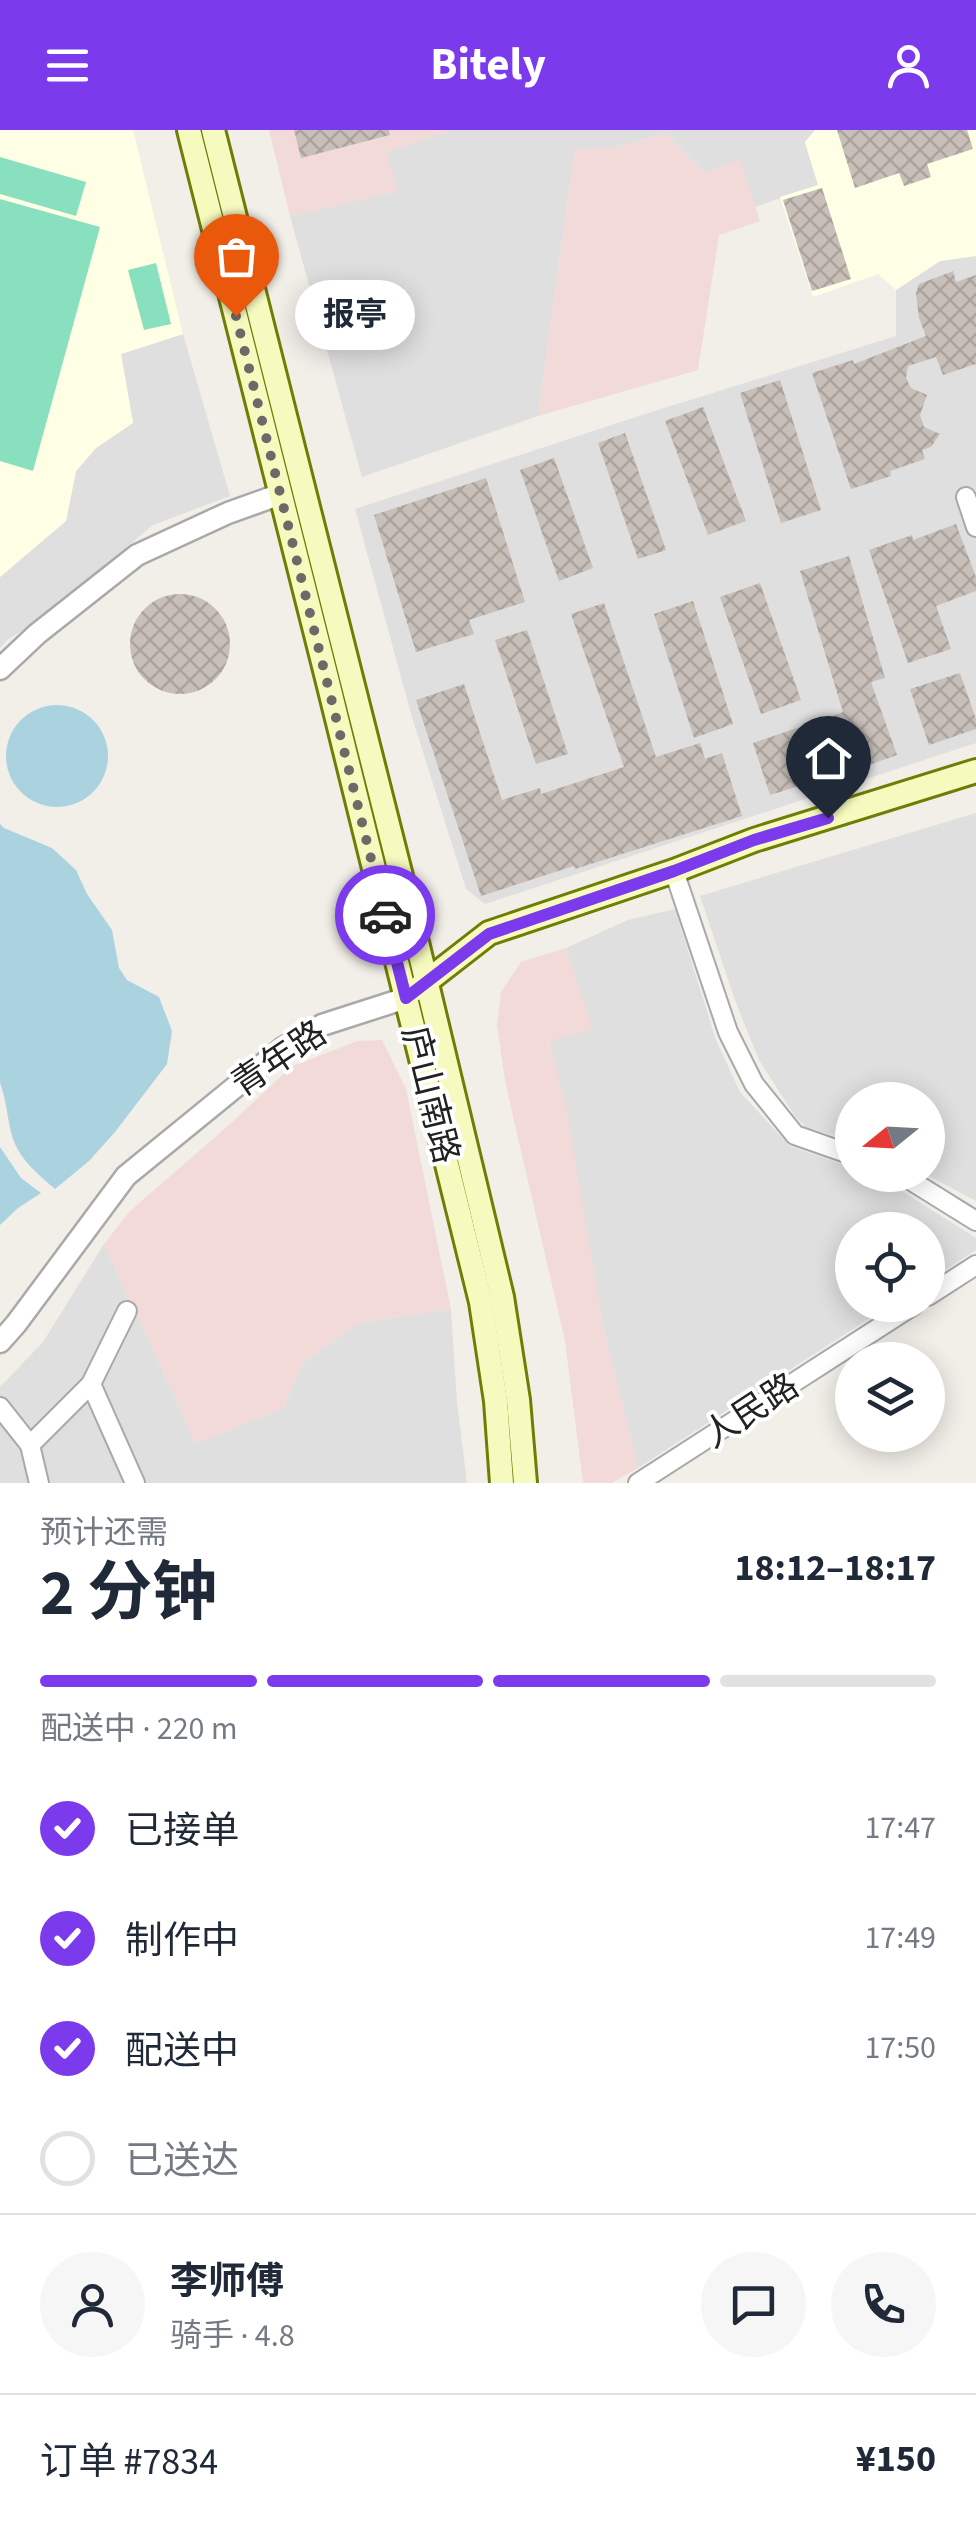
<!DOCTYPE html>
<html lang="zh">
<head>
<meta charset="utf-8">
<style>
	:root { --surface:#fff; --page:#f6f6f7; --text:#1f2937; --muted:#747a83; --line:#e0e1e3; --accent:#7c3aed }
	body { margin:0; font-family:"Source Sans 3","Noto Sans SC",sans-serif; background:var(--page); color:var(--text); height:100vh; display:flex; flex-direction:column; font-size:38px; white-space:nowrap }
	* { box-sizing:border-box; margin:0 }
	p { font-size:32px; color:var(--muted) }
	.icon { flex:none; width:55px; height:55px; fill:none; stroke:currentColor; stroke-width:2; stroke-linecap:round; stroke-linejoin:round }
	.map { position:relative; height:1353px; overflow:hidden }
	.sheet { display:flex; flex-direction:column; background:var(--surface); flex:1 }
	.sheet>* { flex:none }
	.needle { width:65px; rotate:252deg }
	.fabs { position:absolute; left:835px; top:952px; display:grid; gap:20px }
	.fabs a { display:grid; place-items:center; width:110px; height:110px; border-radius:50%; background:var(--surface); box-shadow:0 5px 25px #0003; font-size:50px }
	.pin { position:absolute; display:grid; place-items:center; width:85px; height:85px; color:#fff; margin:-102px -42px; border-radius:50% 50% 50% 0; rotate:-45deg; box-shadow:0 0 10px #0007 }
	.pin .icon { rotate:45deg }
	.courier { position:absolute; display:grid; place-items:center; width:100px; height:100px; margin:-50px; border:8px solid #7c3aed; border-radius:50%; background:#fff; color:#222; box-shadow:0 2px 12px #0007 }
	.bubble { position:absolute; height:70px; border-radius:35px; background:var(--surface); box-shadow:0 5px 25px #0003; font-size:32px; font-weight:700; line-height:70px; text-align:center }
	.overview em { font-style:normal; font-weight:700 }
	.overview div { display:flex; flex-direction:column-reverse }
	.overview { display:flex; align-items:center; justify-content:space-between; height:170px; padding:0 40px }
	h1 { font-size:65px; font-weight:700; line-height:75px }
	.bar { display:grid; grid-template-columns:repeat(4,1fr); gap:15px 10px; align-content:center; height:120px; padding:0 40px }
	.bar i { height:12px; border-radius:8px; background:var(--line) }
	.bar .on { background:var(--accent) }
	.bar p { grid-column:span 4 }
	.line { display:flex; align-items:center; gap:25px; padding:0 40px; border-top:2px solid var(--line) }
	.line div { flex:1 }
	.round { display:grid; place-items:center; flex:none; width:105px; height:105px; border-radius:52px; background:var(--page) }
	ol { padding:0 40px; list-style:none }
	li { display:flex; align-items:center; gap:30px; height:110px }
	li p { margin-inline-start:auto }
	li .icon { padding:10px; border-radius:50%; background:var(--accent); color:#fff; stroke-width:4 }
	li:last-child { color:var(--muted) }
	li i { width:55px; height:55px; border:5px solid var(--line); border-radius:50% }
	header { display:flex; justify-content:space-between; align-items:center; height:130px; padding:0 40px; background:var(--accent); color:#fff; font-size:45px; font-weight:700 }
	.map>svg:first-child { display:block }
	.residential { fill:#e0dfdf }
	.commercial { fill:#f2dad9 }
	.education { fill:#ffffe5 }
	.pitch { fill:#88e0be }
	.water { fill:#aad3df }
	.building { fill:url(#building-cross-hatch) }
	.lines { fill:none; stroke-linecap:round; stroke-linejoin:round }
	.minor-casing { stroke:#a9a9a9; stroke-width:22 }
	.tertiary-casing { stroke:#a9a9a9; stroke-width:25 }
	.secondary-casing { stroke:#707d05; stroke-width:28 }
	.minor { stroke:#fff; stroke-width:18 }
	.tertiary { stroke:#fff; stroke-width:20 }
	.secondary { stroke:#f7fabf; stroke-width:22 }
	.done { stroke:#6b6a68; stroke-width:10; stroke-dasharray:0 18 }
	.route { stroke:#7c3aed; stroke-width:12 }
	.labels { text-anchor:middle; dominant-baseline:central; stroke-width:8; stroke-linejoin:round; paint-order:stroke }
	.street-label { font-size:35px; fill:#222; stroke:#fff }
</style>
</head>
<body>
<header><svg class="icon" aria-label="menu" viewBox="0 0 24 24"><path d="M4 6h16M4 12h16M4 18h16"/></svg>Bitely<svg class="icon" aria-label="person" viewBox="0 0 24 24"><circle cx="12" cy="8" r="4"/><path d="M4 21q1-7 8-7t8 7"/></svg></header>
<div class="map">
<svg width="976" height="1353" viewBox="0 0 976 1353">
	<defs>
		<pattern id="building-cross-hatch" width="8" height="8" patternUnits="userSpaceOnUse" patternTransform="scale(2.5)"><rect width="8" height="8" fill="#c7bfb8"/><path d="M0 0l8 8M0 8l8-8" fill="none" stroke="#aba49e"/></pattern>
	</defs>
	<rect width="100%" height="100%" fill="#f2efe9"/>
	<g class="residential">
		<path d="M446,0H815L805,13L818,55L755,77L740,30L705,43L666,4L614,18L575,20L538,286L362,347L290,86L397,61L385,23Z"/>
		<path d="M976,126V613L485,774L466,759L412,587L355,379L645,284L896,206V160L940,131Z"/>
		<path d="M183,204L230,366L153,395L37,493L8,509L0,518V447L66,391L76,341L96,318L133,292L121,224Z"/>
		<path d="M976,683V1071L927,1045L928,970H852V1011L806,997L795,986L759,930L736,873L700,766Z"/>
		<path d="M675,779L716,910L740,962L790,1016L852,1038V1045H869L905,1063L976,1108V1120L928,1151V1100H852V1175H890L638,1338L605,1206L549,910L592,899L566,818L628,790Z"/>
		<path d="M104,1114L196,1313L284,1278L302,1234L358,1193L451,1179L457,1272L467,1353H0V1257L43,1212Z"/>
	</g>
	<g class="commercial">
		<path d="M269,0H446V2L386,23L398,61L290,86Z"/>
		<path d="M666,4L705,43L740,29L760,91L719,105L698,240L538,286L575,19L615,18Z"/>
		<path d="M566,818L593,899L549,911L566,977L605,1206L638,1338L612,1353H583L565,1211L506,956L497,895L501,862L521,832Z"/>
		<path d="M382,910L406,959L451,1179L358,1193L302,1234L284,1278L196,1313L104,1114L130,1081L229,995L291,937L357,911Z"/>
	</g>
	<g class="education">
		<path d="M0,0H133L183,204L121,224L133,293L96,318L76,341L66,391L0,447Z"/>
		<path d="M815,0H976V126L940,131L896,160L878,144L813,167L780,67L818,55L805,12Z"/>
	</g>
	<g class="pitch">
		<path d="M0,27L86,52L76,86L0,64Z"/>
		<path d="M0,69L100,97L33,341L0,331Z"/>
		<path d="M156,133L171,194L144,200L128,140Z"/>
	</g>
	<g class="water">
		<circle cx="57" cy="626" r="51"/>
		<path d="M0,694L4,698L52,718L76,740L87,764L112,800L119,838L127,850L159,867L172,901L167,934L115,1002L89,1031L55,1059C38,1044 21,1031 13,1009C7,990 7,971 0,953Z"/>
		<path d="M0,1017L21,1048L41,1063L18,1078L0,1095Z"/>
	</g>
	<g class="building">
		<path d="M294,0H389L390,5L301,28Z"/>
		<path d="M837,0H967L973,19L927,34L931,47L904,56L899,43L855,58Z"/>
		<path d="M822,58L851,149L812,161L783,70Z"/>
		<path d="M953,141L956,152L976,145V234L943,245L936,227L908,236L906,248L911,258L927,265L920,285L924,297L940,304L931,317L922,320L925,329L890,341L891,346L851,359L812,243L853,230L854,234L926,206L919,188L916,163L919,154Z"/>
		<path d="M780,250L821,380L781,393L740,263Z"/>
		<path d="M703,277L746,391L708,405L665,291Z"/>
		<path d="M625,303L666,420L638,429L598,313Z"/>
		<path d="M554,328L593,438L559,451L520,340Z"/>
		<path d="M486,348L525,472L469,490L474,504L416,522L374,385Z"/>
		<path d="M956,394L976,447V461L936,476L951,519L908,533L869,420L912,405L913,410Z"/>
		<path d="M849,426L885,548L871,552L897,625L852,641L833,586L843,582L800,441Z"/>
		<path d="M760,453L801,570L761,584L720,467Z"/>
		<circle cx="180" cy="514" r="50"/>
		<path d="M693,471L733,594L694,608L654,484Z"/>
		<path d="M604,473L656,627L700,613L705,629L722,623L742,686L575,739L574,736L481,766L416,570L464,554L502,670L540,658L541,664L624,637L571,484Z"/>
		<path d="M527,500L568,624L536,634L495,510Z"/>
		<path d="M960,543L976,589V599L929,615L910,559Z"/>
		<path d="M797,598L815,651L770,665L753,613Z"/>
	</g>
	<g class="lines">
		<g class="minor-casing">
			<g id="minor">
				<path d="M966,367L976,397"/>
				<path d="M674,741L728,902L754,954L795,1005L852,1025"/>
				<path d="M902,1045L976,1091"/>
				<path d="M928,1166L976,1135"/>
				<path d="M91,1254L135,1353"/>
				<path d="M0,1277L30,1315L39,1353"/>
				<path d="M30,1315L91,1254L127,1181"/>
				<path d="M638,1353L914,1175"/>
			</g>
		</g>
		<g class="tertiary-casing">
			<g id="tertiary">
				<path d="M0,539L37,504L137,425L228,383L281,364"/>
				<path d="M0,1212L16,1194L126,1046L283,918L322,895L406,868"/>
			</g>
		</g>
		<g class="secondary-casing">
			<g id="secondary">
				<path d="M189,0L327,548L481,1172L496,1271L502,1353"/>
				<path d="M213,0L405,762L502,1167L518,1270L525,1353"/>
				<path d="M417,859L489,803L674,741L754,710L976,641"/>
			</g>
		</g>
		<use href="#minor" class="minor"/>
		<use href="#tertiary" class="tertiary"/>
		<use href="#secondary" class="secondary"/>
	</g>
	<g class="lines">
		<path class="done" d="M236,186L385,785"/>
		<path class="route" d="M385,785L406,868L489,804L674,741L754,710L828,688"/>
	</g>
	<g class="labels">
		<g class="street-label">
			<text transform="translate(279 929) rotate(-34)">青年路</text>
			<text transform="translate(430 965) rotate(76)">庐山南路</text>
			<text transform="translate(751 1281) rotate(-33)">人民路</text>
		</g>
	</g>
</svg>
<div class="fabs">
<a><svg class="needle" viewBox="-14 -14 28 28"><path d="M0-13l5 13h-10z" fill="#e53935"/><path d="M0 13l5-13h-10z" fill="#747a83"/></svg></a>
<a><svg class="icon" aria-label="locate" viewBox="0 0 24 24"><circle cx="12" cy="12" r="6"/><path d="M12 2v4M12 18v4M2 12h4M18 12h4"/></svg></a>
<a><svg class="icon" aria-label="layers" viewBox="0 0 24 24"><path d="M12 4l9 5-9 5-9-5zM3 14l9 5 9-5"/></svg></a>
</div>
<div class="pin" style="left:236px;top:186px;background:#ea580c"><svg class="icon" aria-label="bag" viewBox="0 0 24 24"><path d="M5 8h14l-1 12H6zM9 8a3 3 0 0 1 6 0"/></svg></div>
<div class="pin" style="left:828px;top:688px;background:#1f2937"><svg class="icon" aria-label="home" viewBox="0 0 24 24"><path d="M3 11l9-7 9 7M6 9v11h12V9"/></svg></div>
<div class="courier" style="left:385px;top:785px"><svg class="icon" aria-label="car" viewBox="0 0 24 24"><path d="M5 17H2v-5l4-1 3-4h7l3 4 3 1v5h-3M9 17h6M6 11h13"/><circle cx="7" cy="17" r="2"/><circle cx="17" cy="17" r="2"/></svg></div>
<div class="bubble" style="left:295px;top:150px;width:120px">报亭</div>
</div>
<section class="sheet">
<div class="overview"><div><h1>2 分钟</h1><p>预计还需</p></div><em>18:12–18:17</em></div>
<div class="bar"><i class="on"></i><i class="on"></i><i class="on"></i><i></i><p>配送中 · 220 m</p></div>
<ol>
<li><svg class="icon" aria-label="check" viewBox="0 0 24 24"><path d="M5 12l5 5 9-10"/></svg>已接单<p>17:47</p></li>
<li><svg class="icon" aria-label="check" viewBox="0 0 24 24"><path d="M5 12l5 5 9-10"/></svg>制作中<p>17:49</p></li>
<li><svg class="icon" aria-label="check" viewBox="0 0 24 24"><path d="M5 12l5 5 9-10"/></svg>配送中<p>17:50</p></li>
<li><i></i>已送达</li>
</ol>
<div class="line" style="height:180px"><a class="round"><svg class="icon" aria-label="person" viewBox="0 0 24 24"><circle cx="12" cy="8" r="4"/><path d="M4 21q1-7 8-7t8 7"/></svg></a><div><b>李师傅</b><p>骑手 · 4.8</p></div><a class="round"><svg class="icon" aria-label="chat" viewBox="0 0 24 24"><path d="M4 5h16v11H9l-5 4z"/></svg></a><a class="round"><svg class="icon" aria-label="phone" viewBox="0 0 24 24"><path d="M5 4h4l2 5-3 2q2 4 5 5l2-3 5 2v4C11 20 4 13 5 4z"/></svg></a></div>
<div class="line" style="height:130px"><div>订单 #7834</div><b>¥150</b></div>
</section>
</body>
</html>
